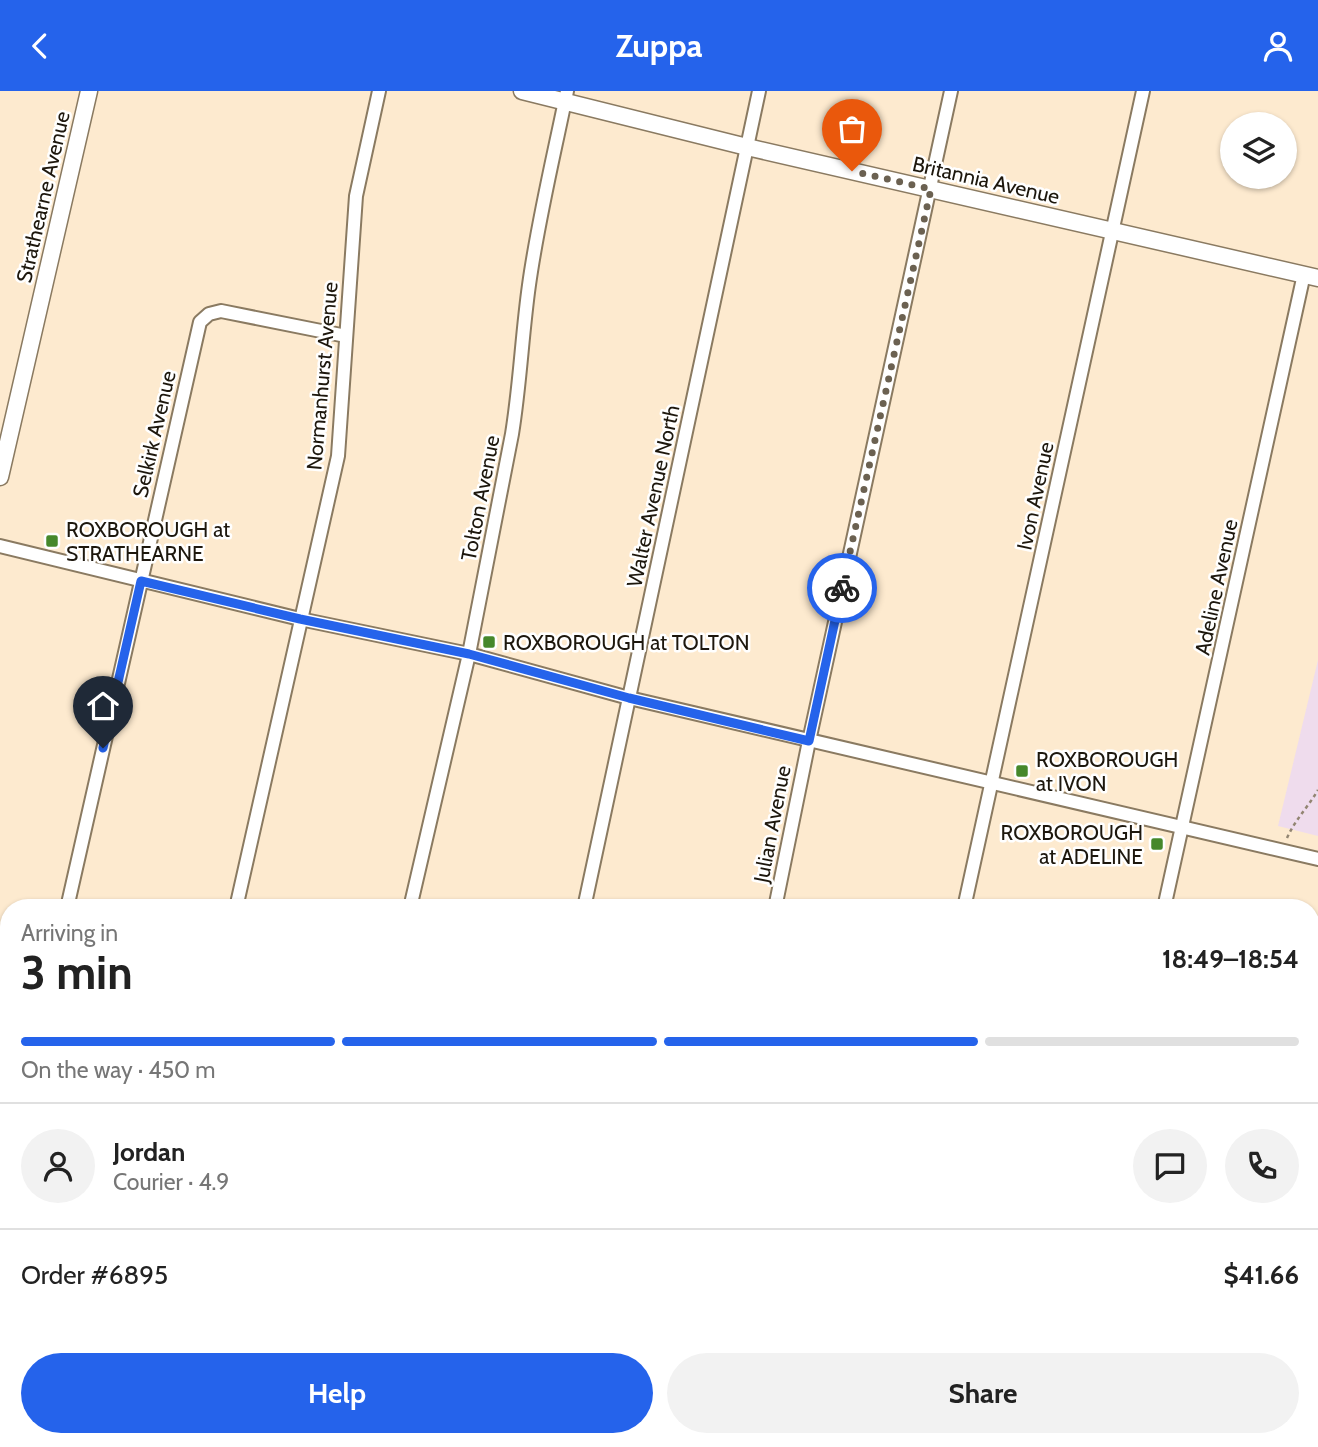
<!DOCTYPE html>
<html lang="en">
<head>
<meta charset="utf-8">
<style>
	:root { --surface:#fff; --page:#f2f2f2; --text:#222; --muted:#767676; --line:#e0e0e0; --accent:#2563eb }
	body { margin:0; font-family:Cabin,sans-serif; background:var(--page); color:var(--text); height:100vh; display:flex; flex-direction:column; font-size:26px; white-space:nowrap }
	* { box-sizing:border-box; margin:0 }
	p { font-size:23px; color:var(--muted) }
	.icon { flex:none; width:38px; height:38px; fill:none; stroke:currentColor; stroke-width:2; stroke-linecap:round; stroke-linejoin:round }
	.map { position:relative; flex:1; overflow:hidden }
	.panel { position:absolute; left:0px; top:808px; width:1320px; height:548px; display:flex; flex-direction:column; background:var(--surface); border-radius:28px 28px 0 0; box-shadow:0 2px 5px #0004 }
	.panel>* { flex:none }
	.tools { position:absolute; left:1220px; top:21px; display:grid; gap:14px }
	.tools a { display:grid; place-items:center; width:77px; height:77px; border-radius:50%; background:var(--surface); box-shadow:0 2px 5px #0004; font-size:35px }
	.pin { position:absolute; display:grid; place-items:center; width:60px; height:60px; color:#fff; margin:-72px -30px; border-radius:50% 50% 50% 0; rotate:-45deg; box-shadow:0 0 7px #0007 }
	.pin .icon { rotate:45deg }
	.courier { position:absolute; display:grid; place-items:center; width:70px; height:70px; margin:-35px; border:5px solid #2563eb; border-radius:50%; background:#fff; color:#222; box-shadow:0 2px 9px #0007 }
	.overview em { font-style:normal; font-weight:700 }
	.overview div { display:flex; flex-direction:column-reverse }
	.overview { display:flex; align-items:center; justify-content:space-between; height:119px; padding:0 21px }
	h1 { font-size:46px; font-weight:700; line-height:52px }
	.bar { display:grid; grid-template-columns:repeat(4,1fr); gap:10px 7px; align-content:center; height:84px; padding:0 21px }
	.bar i { height:9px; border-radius:5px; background:var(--line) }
	.bar .on { background:var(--accent) }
	.bar p { grid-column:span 4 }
	.line { display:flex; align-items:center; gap:18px; padding:0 21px; border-top:2px solid var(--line) }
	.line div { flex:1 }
	.round { display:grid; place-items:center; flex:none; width:74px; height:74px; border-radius:37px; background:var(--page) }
	.primary-button { display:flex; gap:14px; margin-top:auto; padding:14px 21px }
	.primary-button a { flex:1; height:80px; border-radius:42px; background:var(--accent); color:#fff; font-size:28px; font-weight:700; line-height:80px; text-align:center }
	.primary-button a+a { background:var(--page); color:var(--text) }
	header { display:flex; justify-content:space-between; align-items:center; height:91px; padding:0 21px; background:var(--accent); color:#fff; font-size:32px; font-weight:700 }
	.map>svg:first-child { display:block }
	.education { fill:#efdced }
	.green { fill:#aecf89 }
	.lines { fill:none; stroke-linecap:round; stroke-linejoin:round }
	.service-casing { stroke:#8a7a61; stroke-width:10 }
	.minor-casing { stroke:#8a7a61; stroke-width:16 }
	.tertiary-casing { stroke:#8a7a61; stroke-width:19 }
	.path { stroke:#928572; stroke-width:2.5; stroke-dasharray:3.5 3.5; stroke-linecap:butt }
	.service { stroke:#fff; stroke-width:6 }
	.minor { stroke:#fff; stroke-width:12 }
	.tertiary { stroke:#fff; stroke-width:16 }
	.wall { fill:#bdae96 }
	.shaded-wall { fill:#9a8d7a }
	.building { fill:#dccaaf; stroke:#9a8d7a; stroke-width:2 }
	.done { stroke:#6b6151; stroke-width:7; stroke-dasharray:0 12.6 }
	.route { stroke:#2563eb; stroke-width:9 }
	.poi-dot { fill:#46882b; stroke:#fff; stroke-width:2.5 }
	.labels { text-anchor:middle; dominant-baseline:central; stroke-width:5; stroke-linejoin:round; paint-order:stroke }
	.street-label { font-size:21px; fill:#1d170d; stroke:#fff }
	.poi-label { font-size:21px; fill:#1d170d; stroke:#fff; text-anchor:start }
</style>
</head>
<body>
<header><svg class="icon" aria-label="back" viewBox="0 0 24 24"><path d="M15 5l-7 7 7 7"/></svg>Zuppa<svg class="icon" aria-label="person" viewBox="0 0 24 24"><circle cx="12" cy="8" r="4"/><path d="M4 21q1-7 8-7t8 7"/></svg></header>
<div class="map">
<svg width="1318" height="1356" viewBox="0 0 1318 1356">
	<rect width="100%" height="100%" fill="#fdeacf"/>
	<g class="education">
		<path d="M1318,569V745L1278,735Z"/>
		<path d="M487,1348H1032L1030,1356H485Z"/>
	</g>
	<path class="green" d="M504,1348H645L643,1356H502Z"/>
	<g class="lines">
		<g class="service-casing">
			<path id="service" d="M1004,1356L1005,1348"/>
		</g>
		<g class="minor-casing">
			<g id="minor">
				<path d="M0,455L300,528L469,563L629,607L1318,768"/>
				<path d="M67,817L200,231L209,223L221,220L346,245"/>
				<path d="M236,817L338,365L356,105L379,0"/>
				<path d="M410,817L469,563L512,343C520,294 522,244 529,194C538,129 554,64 567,0"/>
				<path d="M584,817L759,0"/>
				<path d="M775,817L809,650L951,0"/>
				<path d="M964,817L1143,0"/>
				<path d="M1164,817L1304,183"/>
				<path d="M0,938L9,940"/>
				<path d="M1311,1040L1318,1007"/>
				<path d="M0,1118L9,1079"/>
				<path d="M1311,1244L1318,1246"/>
				<path d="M117,1356L119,1348"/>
				<path d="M289,1356L291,1348"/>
				<path d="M471,1356L473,1348"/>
				<path d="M1044,1356L1046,1348"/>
				<path d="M1241,1356L1243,1348"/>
			</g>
		</g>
		<g class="tertiary-casing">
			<g id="tertiary">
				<path d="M522,0L747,56L1318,187"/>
				<path d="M0,386L89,0"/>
			</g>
		</g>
		<g class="path">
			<path d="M1287,747C1295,729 1308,716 1318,699"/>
			<path d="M674,1356L687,1348"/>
		</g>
		<use href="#service" class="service"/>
		<use href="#minor" class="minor"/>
		<use href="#tertiary" class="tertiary"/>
	</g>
	<path class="wall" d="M694,1348H983L981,1356H692Z"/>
	<path class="shaded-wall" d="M870,1349L901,1356H865Z"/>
	<path class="building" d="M700,1348H983L981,1356H901L870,1349L869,1356H698Z"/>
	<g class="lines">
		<path class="done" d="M842,497L931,98L852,80"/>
		<path class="route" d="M103,657L141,490L300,528L469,563L629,607L809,650L842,497"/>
	</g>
	<g class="poi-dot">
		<rect x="45" y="443" width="14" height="14" rx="3.5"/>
		<rect x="482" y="544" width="14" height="14" rx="3.5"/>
		<rect x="1015" y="673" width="14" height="14" rx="3.5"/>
		<rect x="1150" y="746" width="14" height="14" rx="3.5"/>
	</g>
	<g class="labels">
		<g class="street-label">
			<text transform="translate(986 89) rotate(13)">Britannia Avenue</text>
			<text transform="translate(43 106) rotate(-77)">Strathearne Avenue</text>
			<text transform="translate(322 285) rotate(-85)">Normanhurst Avenue</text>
			<text transform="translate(154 343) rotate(-77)">Selkirk Avenue</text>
			<text transform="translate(653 405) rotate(-78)">Walter Avenue North</text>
			<text transform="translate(1035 405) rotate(-78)">Ivon Avenue</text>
			<text transform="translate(480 407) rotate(-79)">Tolton Avenue</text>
			<text transform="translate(1216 496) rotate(-78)">Adeline Avenue</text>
			<text transform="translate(772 733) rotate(-79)">Julian Avenue</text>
		</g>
		<g class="poi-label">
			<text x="66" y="438">ROXBOROUGH at<tspan x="66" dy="24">STRATHEARNE</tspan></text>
			<text x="503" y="551">ROXBOROUGH at TOLTON</text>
			<text x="1036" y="668">ROXBOROUGH<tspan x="1036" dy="24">at IVON</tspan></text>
			<text x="1143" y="741" text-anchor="end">ROXBOROUGH<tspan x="1143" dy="24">at ADELINE</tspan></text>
		</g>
	</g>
</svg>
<div class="tools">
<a><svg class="icon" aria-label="layers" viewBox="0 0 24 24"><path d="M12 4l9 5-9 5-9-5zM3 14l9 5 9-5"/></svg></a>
</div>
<div class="pin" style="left:852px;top:80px;background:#ea580c"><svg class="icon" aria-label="bag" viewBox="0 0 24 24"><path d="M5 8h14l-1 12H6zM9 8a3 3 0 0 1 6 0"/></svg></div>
<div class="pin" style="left:103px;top:657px;background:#1f2937"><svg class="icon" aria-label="home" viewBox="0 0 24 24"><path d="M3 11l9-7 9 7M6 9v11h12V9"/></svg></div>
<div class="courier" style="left:842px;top:497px"><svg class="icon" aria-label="bike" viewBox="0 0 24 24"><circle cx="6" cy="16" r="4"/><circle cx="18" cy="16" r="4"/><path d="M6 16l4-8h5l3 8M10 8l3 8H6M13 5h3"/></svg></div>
<section class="panel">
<div class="overview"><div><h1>3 min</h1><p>Arriving in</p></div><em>18:49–18:54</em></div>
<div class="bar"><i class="on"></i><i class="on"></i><i class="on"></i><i></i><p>On the way · 450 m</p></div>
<div class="line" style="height:126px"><a class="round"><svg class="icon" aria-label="person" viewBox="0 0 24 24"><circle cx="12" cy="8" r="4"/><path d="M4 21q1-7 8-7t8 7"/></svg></a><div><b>Jordan</b><p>Courier · 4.9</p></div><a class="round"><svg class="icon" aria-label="chat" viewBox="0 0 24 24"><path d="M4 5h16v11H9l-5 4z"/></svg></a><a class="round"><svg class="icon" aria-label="phone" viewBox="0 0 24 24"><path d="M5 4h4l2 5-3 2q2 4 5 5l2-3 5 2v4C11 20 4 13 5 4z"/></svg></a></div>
<div class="line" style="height:91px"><div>Order #6895</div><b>$41.66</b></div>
<div class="primary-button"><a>Help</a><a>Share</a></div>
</section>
</div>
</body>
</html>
